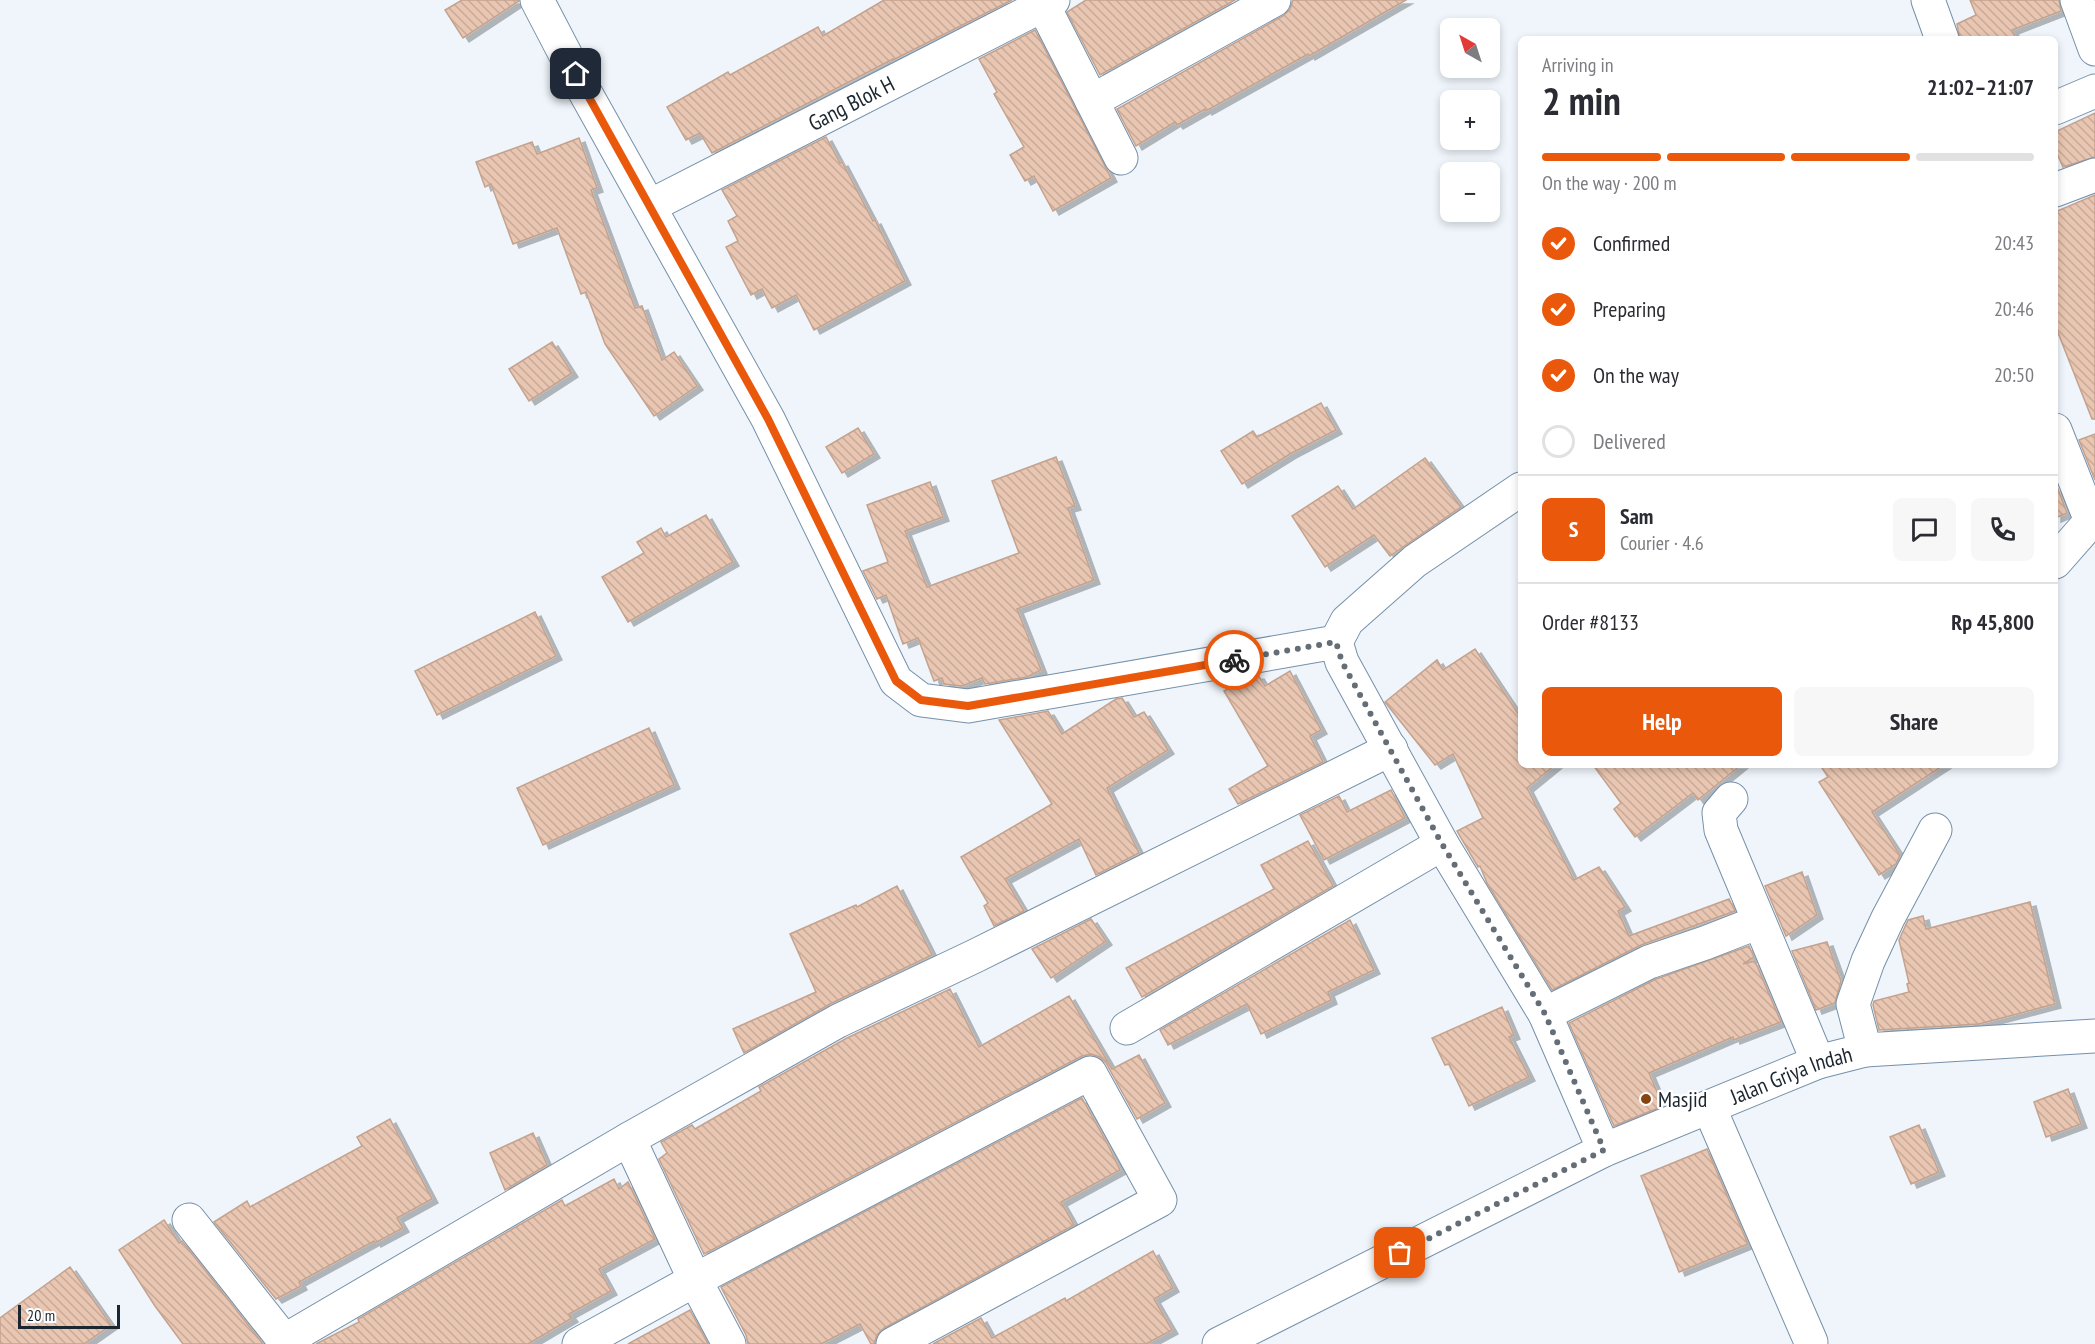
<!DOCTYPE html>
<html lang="en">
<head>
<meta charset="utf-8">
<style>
	:root { --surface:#fff; --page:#f7f7f7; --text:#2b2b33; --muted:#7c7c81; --line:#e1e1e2; --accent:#ea580c }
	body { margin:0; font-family:"PT Sans Narrow",sans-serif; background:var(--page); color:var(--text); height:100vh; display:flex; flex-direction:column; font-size:22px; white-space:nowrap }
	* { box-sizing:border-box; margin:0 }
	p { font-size:20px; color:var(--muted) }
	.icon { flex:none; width:33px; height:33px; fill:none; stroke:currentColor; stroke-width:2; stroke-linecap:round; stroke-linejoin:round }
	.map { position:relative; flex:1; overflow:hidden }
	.side { position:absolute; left:1518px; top:36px; width:540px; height:732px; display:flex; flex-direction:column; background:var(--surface); border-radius:9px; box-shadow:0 3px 9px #0003 }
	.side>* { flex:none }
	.needle { width:39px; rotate:321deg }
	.tools { position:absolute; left:1440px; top:18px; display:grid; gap:12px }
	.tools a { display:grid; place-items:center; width:60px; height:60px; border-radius:9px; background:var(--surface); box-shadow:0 3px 9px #0003; font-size:30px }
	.scale { position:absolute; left:18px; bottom:15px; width:102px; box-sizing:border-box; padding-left:6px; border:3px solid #1b2630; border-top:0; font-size:16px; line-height:21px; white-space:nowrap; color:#1b2630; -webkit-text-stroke:4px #fff; paint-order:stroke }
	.pin { position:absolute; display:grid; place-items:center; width:51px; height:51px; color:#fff; margin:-26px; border-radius:12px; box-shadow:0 3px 9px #0006 }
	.courier { position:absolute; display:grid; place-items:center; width:60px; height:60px; margin:-30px; border:4px solid #ea580c; border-radius:50%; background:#fff; color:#222; box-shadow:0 2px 8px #0007 }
	.head em { font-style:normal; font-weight:600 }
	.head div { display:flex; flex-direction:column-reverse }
	.head { display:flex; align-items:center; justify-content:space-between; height:102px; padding:0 24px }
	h1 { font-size:39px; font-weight:600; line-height:45px }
	.bar { display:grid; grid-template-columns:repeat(4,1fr); gap:9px 6px; align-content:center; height:72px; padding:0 24px }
	.bar i { height:8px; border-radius:4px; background:var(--line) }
	.bar .current { background:var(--accent) }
	.bar p { grid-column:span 4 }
	.line { display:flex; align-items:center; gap:15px; padding:0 24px; border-top:2px solid var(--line) }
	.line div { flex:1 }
	.round { display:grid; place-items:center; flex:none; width:63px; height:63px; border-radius:9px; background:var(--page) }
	ol { padding:0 24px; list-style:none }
	li { display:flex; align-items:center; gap:18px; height:66px }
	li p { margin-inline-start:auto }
	li .icon { padding:6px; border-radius:50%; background:var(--accent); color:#fff; stroke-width:4 }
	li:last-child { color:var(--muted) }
	li i { width:33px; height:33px; border:3px solid var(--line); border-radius:50% }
	.cta { display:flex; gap:12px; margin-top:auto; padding:12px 24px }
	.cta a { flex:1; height:69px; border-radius:9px; background:var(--accent); color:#fff; font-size:24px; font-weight:600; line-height:69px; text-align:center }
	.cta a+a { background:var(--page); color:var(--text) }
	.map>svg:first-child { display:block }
	.building { fill:url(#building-back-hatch); stroke:#c4a28e; stroke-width:1.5; filter:url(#shadow) }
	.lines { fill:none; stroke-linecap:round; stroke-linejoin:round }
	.minor-casing { stroke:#7590a9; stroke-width:35 }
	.minor { stroke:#fff; stroke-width:33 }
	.done { stroke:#656e77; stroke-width:6; stroke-dasharray:0 10.8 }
	.route { stroke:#ea580c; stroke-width:8 }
	.poi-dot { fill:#864410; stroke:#fff; stroke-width:2 }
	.labels { text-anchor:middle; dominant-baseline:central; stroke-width:4.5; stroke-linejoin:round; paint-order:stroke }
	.street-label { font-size:22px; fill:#1b2630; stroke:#fff }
	.poi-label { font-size:22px; fill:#1b2630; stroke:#fff; text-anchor:start }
</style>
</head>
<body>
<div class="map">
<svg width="2095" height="1344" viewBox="0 0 2095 1344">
	<defs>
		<pattern id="building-back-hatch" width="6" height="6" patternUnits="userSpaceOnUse" patternTransform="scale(1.5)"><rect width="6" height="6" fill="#e9c6b1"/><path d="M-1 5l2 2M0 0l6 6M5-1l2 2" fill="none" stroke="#c7aa99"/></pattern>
		<filter id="shadow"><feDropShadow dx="6" dy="4" stdDeviation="0" flood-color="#0004"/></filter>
	</defs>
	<rect width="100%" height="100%" fill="#eff5fb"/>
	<g class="building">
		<path d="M462,0H518L519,1L463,38L445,10Z"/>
		<path d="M884,0H1012L893,60V59L712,153L700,133L686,140L667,107L728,72L730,75L818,27L823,36Z"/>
		<path d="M1086,0H1235L1100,75L1067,12Z"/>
		<path d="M1293,0H1406L1309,56L1308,54L1206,111L1205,109L1177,125L1175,122L1136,146L1117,109L1283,16L1290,9Z"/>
		<path d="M1970,0H2059L2061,11L2012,30L2016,39H1960L1957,24L1976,15Z"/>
		<path d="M1035,30L1111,178L1053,211L1034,176L1025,181L1010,155L1024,147L994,94L997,92L979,59Z"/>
		<path d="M2095,113V157L2063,167L2055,149V132Z"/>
		<path d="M826,137L840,163L842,162L873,221L875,220L905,281L814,330L796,295L772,308L762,289L751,295L726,247L738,241L728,221L737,216L722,190Z"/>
		<path d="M579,138L597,188L591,190L635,308L642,306L662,360L674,352L697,386L654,416L605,344L586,292L581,294L557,228L513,244L491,184L485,187L476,162L532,142L537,154Z"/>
		<path d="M2095,195V419H2092L2055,325V212Z"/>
		<path d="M552,342L572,373L529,401L509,369Z"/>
		<path d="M1321,403L1336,430L1290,454L1242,484L1221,451L1253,431L1257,437Z"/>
		<path d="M858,428L874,454L842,473L826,447Z"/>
		<path d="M2095,434V480L2079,440Z"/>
		<path d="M1056,457L1075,506L1068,508L1094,580L1017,609L1041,670L1027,677L985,684L982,678L962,686L944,684L942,678L934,681L918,638L903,644L886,595L877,599L863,571L888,562L867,505L930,482L943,517L905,531L927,587L1019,553L992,481Z"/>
		<path d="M1425,458L1461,507L1390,556L1374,535L1325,567L1292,516L1338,486L1353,509Z"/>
		<path d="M2055,481L2067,513L2055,518Z"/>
		<path d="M706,515L733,562L628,622L602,577L644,553L637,542L661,528L666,537Z"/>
		<path d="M535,612L556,656L437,715L415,671Z"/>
		<path d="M1475,649L1521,718V765H1555L1527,788L1574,880L1599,867L1625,907L1618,911L1629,936L1729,899L1735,911L1641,945L1552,990L1487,883L1480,866L1478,867L1457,831L1483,818L1453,754L1435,765L1385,702L1437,660L1443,670Z"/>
		<path d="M1290,671L1321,730L1310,736L1323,762L1238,804L1229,789L1268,766L1224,691L1249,676L1258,675L1265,686Z"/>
		<path d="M1122,698L1134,717L1144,712L1168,750L1107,788L1139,853L1096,875L1079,839L1005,879L1024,911L994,926L984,906L988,903L961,857L1052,804L999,720L1048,711L1062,734L1116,699Z"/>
		<path d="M649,728L674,785L543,845L517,788Z"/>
		<path d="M1593,765H1741L1698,800L1693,793L1635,837L1614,809L1621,803Z"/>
		<path d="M1820,765H1944L1872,812L1900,855L1896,864L1879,875L1819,782L1828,777Z"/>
		<path d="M1391,790L1405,818L1324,860L1300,815L1339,796L1347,812Z"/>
		<path d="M1308,841L1333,886L1142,997L1126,968L1274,889L1261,865Z"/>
		<path d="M1802,872L1817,915L1786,936L1765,886Z"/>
		<path d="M897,886L932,955L830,1004L744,1053L733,1029L816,992L790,934L856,905L857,907Z"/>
		<path d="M2030,902L2055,1004L1979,1024L1879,1030L1873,1005L1874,1001L1909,992L1907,984L1909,983L1899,940L1908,920L1923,916L1926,929Z"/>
		<path d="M1091,919L1106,941L1051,978L1032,949Z"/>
		<path d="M1350,920L1374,970L1328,992L1331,1000L1261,1034L1247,1004L1168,1045L1160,1030Z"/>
		<path d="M1827,942L1841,981L1835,1003L1816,1010L1792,951Z"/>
		<path d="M1749,946L1754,957L1743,964L1755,961L1781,1022L1734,1040L1733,1037L1649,1073L1663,1106L1614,1126L1569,1023L1656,979Z"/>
		<path d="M950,989L979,1047L1069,996L1112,1069L1139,1055L1165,1103L1137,1119L1106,1063L1100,1057L1091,1054L1082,1056L704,1254L659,1159L667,1153L661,1142L692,1125L695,1129L761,1091L759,1087L847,1038Z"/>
		<path d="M1502,1007L1514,1035L1509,1037L1529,1077L1469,1106L1449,1064L1445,1065L1432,1038Z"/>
		<path d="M2068,1089L2081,1124L2046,1137L2034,1102Z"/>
		<path d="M1082,1098L1109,1147L1120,1170L1061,1202L1074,1225L884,1328L877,1335L874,1344H871L860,1324L821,1344H748L746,1335L721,1287Z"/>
		<path d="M390,1119L432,1199L397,1218L403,1228L375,1243L374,1241L299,1282L301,1286L276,1299L214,1222L247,1201L250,1207L362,1146L357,1137Z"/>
		<path d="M1919,1125L1939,1172L1911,1184L1890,1137Z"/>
		<path d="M533,1133L547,1165L505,1190L490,1153Z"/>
		<path d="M1707,1149L1748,1244L1679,1272L1641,1176Z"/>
		<path d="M614,1179L619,1189L628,1182L655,1239L599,1269L611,1291L569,1314L572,1318L528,1344H316L359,1322L358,1319L562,1200L565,1206Z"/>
		<path d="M164,1220L179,1243L182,1241L263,1344H183L155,1306L119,1250Z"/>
		<path d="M1153,1251L1173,1288L1154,1299L1172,1330L1146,1344H933L981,1318L992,1338L1065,1298L1066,1301Z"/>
		<path d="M70,1267L111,1325L84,1344H0V1318Z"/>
		<path d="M690,1310L708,1344H628Z"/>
	</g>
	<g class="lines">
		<g class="minor-casing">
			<g id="minor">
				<path d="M537,0L585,92L768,419L896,681L921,700L968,706L1336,642L1342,662L1442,844L1545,1014L1604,1150"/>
				<path d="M1928,0L1942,39"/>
				<path d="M2077,0L2095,49"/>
				<path d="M1043,5L1121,158"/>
				<path d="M1092,101L1274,0"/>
				<path d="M2055,108L2095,91"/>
				<path d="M2055,190L2095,175"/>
				<path id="s1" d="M650,206L1053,0"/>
				<path d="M2055,430L2091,521"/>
				<path d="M2055,562L2091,521L2095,519"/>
				<path d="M1336,642L1347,621L1415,561L1521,489"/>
				<path d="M1731,799L1719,813L1721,830L1818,1062"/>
				<path d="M1545,1014L1649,962L1705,943L1759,922"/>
				<path d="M1127,1028L1442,844"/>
				<path d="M1865,1050L1853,1004L1868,961L1888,918L1935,830"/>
				<path d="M1709,1107L1811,1342"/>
				<path d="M629,1139L695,1280L729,1344"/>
				<path d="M189,1220L287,1344"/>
				<path d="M284,1341L629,1139L838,1021L975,956L1391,749"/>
				<path d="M579,1344L695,1280L1090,1073L1160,1200L893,1344"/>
				<path id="s2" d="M1219,1344L1604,1150L1818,1062L1865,1050L2095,1036"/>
			</g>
		</g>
		<use href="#minor" class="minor"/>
	</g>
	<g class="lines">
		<path class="done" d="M1234,660L1336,642L1342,662L1442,844L1545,1014L1604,1150L1400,1253"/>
		<path class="route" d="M576,74L768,419L896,681L921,700L968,706L1234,660"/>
	</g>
	<circle class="poi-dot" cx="1646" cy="1099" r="6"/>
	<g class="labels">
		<g class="street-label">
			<text stroke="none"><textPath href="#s1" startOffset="226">Gang Blok H</textPath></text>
			<text stroke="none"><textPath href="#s2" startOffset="633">Jalan Griya Indah</textPath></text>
		</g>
		<g class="poi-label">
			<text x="1658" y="1099">Masjid</text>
		</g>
	</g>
</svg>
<div class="tools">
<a><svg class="needle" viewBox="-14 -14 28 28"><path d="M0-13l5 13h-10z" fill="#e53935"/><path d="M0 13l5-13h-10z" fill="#7c7c81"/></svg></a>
<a>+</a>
<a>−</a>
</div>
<div class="scale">20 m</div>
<div class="pin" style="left:1400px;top:1253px;background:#ea580c"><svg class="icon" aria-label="bag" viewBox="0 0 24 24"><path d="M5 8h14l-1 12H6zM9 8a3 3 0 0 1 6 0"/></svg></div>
<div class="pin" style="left:576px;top:74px;background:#1f2937"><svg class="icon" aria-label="home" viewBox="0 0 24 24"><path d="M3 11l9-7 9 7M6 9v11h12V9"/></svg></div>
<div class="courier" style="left:1234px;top:660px"><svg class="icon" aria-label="bike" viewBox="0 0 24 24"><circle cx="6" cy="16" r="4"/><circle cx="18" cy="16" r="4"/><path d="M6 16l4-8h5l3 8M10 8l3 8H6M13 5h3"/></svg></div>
<section class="side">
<div class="head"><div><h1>2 min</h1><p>Arriving in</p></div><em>21:02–21:07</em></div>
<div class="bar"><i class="current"></i><i class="current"></i><i class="current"></i><i></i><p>On the way · 200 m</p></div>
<ol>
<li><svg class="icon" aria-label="check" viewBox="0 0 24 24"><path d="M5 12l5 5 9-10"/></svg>Confirmed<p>20:43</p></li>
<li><svg class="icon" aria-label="check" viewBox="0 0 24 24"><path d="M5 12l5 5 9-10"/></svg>Preparing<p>20:46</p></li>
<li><svg class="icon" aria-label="check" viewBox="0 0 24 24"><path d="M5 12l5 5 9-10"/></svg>On the way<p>20:50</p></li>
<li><i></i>Delivered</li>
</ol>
<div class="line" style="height:108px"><b class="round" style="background:var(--accent);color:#fff">S</b><div><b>Sam</b><p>Courier · 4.6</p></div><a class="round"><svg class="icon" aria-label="chat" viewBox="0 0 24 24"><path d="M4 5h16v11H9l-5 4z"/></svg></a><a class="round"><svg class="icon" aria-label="phone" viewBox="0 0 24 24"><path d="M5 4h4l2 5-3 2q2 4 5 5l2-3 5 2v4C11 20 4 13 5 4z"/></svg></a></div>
<div class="line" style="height:78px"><div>Order #8133</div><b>Rp 45,800</b></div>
<div class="cta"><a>Help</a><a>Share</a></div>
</section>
</div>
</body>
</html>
